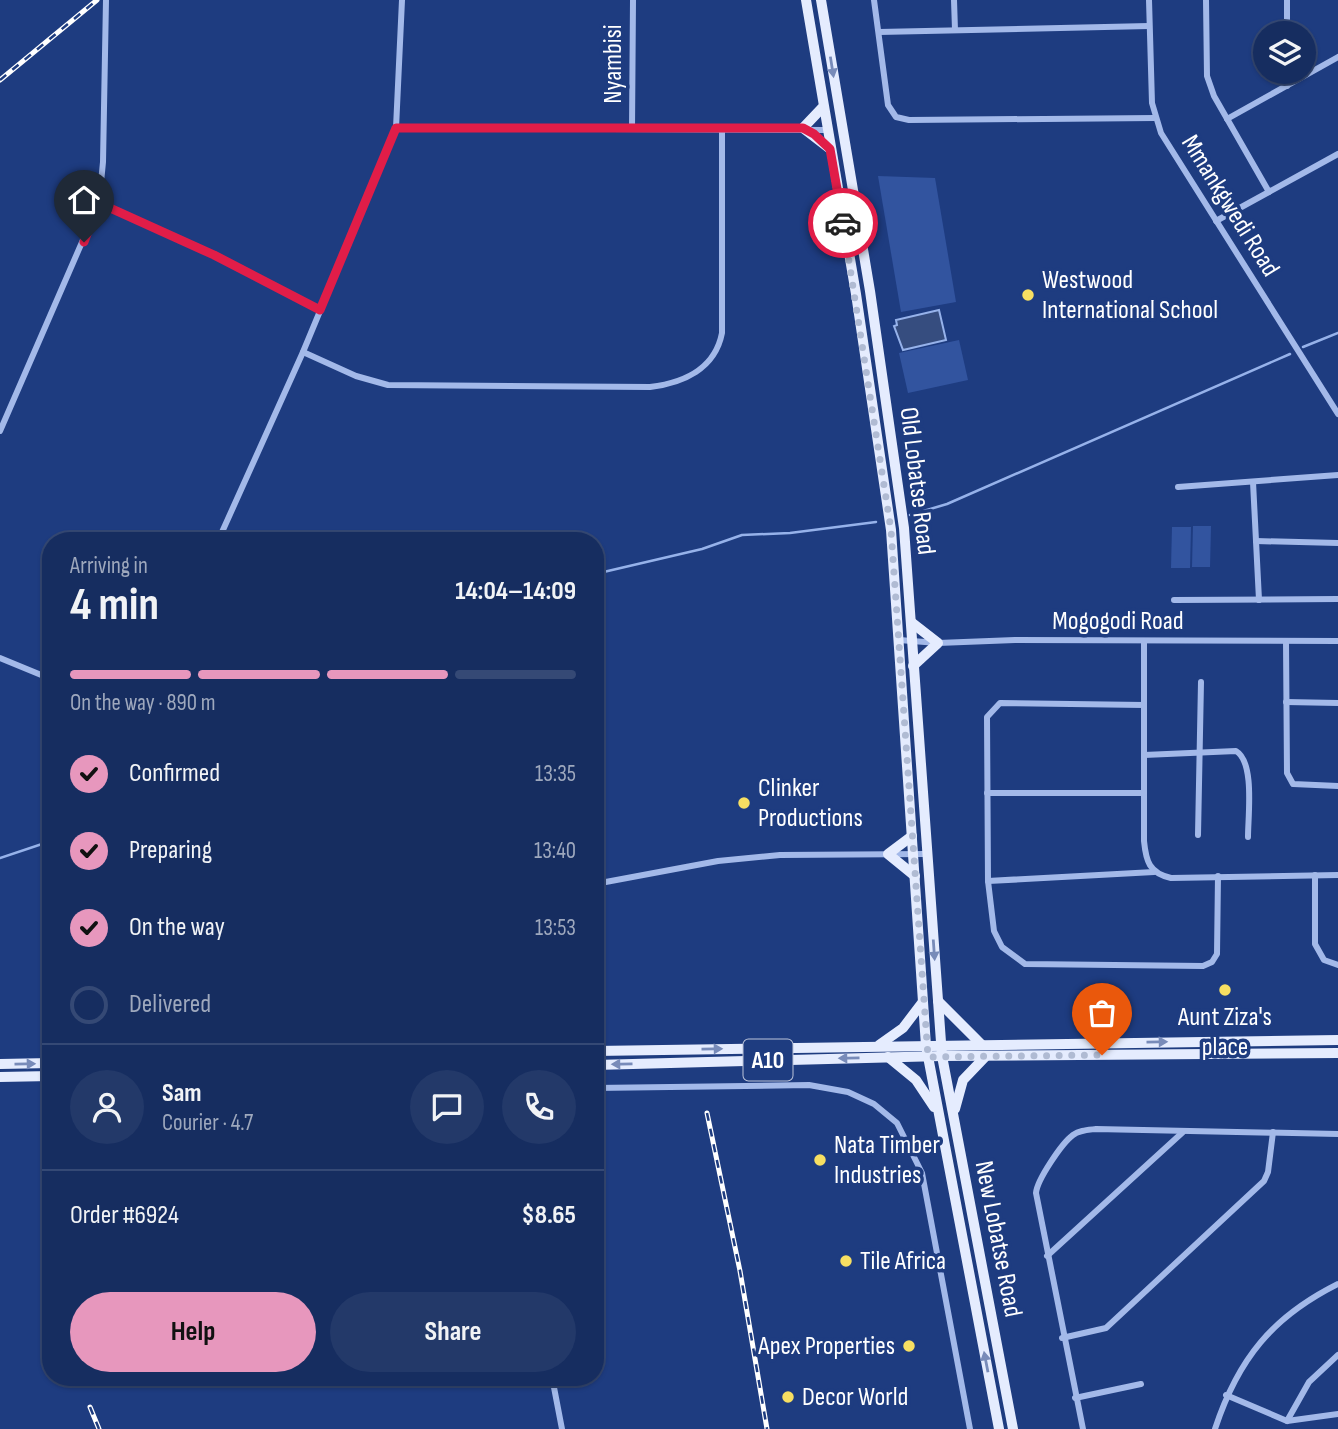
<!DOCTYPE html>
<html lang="en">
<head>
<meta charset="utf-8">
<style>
	:root { --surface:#162d60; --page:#233969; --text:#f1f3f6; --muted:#9ea8bd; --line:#354975; --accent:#e797bd }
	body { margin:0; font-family:"Sofia Sans Condensed",sans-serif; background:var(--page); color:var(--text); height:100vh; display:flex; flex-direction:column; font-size:26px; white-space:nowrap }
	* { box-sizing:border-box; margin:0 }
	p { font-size:23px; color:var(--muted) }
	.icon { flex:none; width:38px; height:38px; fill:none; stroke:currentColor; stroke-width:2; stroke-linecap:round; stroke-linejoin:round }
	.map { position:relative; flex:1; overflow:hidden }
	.panel { position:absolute; left:42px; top:532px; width:562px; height:854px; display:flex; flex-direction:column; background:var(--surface); border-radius:28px; box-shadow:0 2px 5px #0004,0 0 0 2px var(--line) }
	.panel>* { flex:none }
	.controls { position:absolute; left:1253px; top:21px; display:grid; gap:14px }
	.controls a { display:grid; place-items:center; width:63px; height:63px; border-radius:50%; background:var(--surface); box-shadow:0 2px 5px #0004,0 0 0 2px var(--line); font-size:35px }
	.pin { position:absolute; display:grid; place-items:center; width:60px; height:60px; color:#fff; margin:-72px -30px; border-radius:50% 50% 50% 0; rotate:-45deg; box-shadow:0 0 7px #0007 }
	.pin .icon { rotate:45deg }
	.courier { position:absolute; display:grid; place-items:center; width:70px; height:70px; margin:-35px; border:5px solid #e11d48; border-radius:50%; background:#fff; color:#222; box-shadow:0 2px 9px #0007 }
	.overview em { font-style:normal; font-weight:700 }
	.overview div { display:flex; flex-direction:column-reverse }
	.overview { display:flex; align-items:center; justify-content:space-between; height:119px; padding:0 28px }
	h1 { font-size:46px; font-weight:700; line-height:52px }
	.bar { display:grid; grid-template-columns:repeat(4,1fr); gap:10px 7px; align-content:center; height:84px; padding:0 28px }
	.bar i { height:9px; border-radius:5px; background:var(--line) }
	.bar .active { background:var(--accent) }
	.bar p { grid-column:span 4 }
	.line { display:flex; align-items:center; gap:18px; padding:0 28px; border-top:2px solid var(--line) }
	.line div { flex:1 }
	.round { display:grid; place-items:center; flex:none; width:74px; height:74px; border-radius:37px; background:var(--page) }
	ol { padding:0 28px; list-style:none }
	li { display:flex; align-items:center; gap:21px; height:77px }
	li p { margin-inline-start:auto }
	li .icon { padding:7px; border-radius:50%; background:var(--accent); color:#111; stroke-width:4 }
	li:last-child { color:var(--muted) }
	li i { width:38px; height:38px; border:4px solid var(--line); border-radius:50% }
	.primary-button { display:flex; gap:14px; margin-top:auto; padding:14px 28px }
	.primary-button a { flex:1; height:80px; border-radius:42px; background:var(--accent); color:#111; font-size:28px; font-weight:700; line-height:80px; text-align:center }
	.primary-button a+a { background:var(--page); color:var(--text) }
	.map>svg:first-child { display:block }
	.green { fill:#32549f }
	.water { fill:#364d7f; stroke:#96b2ea; stroke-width:2 }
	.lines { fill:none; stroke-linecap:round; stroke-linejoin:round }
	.stream { stroke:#96b2ea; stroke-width:2.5 }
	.street { stroke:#a3b9e9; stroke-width:6 }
	.primary { stroke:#e5ecfe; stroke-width:10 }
	.rail-casing { stroke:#fff; stroke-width:5 }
	.rail { stroke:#1e3c80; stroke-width:2.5; stroke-dasharray:8; stroke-linecap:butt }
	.oneway { fill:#788bb9 }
	.done { stroke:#b0bbd3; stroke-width:7; stroke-dasharray:0 12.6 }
	.route { stroke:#e11d48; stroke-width:9 }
	.poi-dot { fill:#f7df62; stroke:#1e3c80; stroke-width:2.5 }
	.labels { text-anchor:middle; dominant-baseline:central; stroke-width:7; stroke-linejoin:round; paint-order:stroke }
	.shield { fill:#1e3c80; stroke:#bcc4d9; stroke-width:2 }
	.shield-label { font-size:24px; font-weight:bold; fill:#fff }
	.street-label { font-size:26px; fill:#fff; stroke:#1e3c80 }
	.poi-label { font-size:26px; fill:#fff; stroke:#1e3c80; text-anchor:start }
</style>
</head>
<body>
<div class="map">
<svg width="1338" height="1429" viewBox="0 0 1338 1429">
	<rect width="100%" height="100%" fill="#1e3c80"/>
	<g class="green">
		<path d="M878,176L935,178L956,302L901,312Z"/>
		<path d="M959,340L968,380L908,393L899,353Z"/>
		<path d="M1193,526H1211L1210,567H1192Z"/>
		<path d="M1172,527H1191L1190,568H1171Z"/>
	</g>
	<path class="water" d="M939,310L946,340L903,350L894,326L897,325L896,320Z"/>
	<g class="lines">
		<g class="stream">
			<path d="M1303,347L1338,333"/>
			<path d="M910,515L947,504L1290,354"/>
			<path d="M595,574L702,549L742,535L790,533L876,522"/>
			<path d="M0,858L51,841"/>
		</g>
		<g class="street">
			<path d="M874,0L888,105L896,117L909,120L1155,118"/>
			<path d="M954,0L955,30"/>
			<path d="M1149,0L1152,103L1161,133L1338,414"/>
			<path d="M1206,0L1207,76L1214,96L1269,192"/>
			<path d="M879,32L1149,26"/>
			<path d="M1287,33V0"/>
			<path d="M1287,86V72"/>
			<path d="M1227,119L1338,57"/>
			<path d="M396,128L826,130"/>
			<path d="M632,129L633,0"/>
			<path d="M99,203L214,255L320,310"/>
			<path d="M1216,221L1338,154"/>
			<path d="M303,352L356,376L388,385L650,387C683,383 715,369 722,333V129"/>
			<path d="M0,431L99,203L103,162L106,0"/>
			<path d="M1253,482L1259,600"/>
			<path d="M1178,487L1338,475"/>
			<path d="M218,541L303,352L396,128L402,0"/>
			<path d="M1256,541L1338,543"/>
			<path d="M1174,600L1338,599"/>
			<path d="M899,640L938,643L1015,640L1338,641"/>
			<path d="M1144,641V841C1146,861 1149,873 1171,878L1338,875"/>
			<path d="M1286,641L1287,773L1293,784L1338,786"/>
			<path d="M0,658L51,679"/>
			<path d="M1286,702L1338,703"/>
			<path d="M1144,705L1000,703L987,717L988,881L994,931L1002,947L1025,964L1203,966L1212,962L1217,954L1218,876"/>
			<path d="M1144,755L1236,751C1255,762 1248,816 1248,837"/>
			<path d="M987,793H1144"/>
			<path d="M1198,835L1201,682"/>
			<path d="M1315,875V944L1324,960L1338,965"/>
			<path d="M988,881L1154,872"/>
			<path d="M595,884L718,861L780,855L926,854"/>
			<path d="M595,1088L809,1085L848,1092L874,1104L897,1123L922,1173L970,1429"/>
			<path d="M1047,1256L1183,1132"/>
			<path d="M1062,1338L1106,1328L1264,1181L1268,1172L1273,1132"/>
			<path d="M552,1377L562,1429"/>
			<path d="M1226,1395L1287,1421L1338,1414"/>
			<path d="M1075,1398L1141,1384"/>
			<path d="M1287,1421L1309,1382L1338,1355"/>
			<path d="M1083,1429L1036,1193C1037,1180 1062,1143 1073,1135C1080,1130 1087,1130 1096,1129L1338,1134"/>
			<path d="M1215,1429C1238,1359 1272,1317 1338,1284"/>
		</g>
		<g class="primary">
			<path d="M806,0L856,294L891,530L926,1046L999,1429"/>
			<path d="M821,0L870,291L904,528L942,1056L1013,1429"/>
			<path d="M822,108L803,128L829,148"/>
			<path d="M911,622L938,643L913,666"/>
			<path d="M912,836L888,854L915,876"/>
			<path d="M938,1001L981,1044"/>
			<path d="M879,1045L903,1028L922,1003"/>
			<path d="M595,1051L1338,1040"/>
			<path d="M888,1057L916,1080L934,1107"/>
			<path d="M0,1064L51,1063"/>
			<path d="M595,1065L942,1056L1338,1053"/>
			<path d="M0,1077L51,1076"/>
			<path d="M955,1109L963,1080L985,1057"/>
		</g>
		<g class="rail-casing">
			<g id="rail">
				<path d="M0,80L97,0"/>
				<path d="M707,1113L740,1271L767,1429"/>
				<path d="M90,1407L99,1429"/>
			</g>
		</g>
		<use href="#rail" class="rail"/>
	</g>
	<defs><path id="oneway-solid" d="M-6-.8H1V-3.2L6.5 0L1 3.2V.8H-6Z" transform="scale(1.75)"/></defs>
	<g class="oneway">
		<use href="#oneway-solid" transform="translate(832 67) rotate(81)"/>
		<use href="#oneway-solid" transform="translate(934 950) rotate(86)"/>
		<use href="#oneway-solid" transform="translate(1157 1042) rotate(-1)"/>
		<use href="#oneway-solid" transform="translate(712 1049) rotate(-1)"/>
		<use href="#oneway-solid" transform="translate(849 1058) rotate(179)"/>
		<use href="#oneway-solid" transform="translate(25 1064) rotate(-1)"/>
		<use href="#oneway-solid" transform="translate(622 1064) rotate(179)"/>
		<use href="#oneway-solid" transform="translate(986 1362) rotate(-101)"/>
	</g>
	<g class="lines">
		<path class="done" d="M843,223L891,530L928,1057L1102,1055"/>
		<path class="route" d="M84,242L99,203L214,255L320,310L396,128H803L814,134L830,149L843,223"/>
	</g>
	<g class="poi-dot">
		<circle cx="1028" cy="295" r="7"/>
		<circle cx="744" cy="803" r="7"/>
		<circle cx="1225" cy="990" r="7"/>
		<circle cx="820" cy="1160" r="7"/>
		<circle cx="846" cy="1261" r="7"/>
		<circle cx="909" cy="1346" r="7"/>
		<circle cx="788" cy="1397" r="7"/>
	</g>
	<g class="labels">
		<rect class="shield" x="743.5" y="1039.5" width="49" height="41" rx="5"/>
		<g class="shield-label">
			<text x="768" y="1060">A10</text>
		</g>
		<g class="street-label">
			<text transform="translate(613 64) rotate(-90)">Nyambisi</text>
			<text transform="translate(1230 206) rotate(58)">Mmankgwedi Road</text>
			<text transform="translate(917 481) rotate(83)">Old Lobatse Road</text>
			<text x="1118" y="621">Mogogodi Road</text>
			<text transform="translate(998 1239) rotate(79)">New Lobatse Road</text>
		</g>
		<g class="poi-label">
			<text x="1042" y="280">Westwood<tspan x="1042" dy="30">International School</tspan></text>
			<text x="758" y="788">Clinker<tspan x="758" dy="30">Productions</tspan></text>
			<text x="1225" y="1017" text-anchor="middle">Aunt Ziza's<tspan x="1225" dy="30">place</tspan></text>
			<text x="834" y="1145">Nata Timber<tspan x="834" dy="30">Industries</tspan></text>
			<text x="860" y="1261">Tile Africa</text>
			<text x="895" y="1346" text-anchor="end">Apex Properties</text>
			<text x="802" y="1397">Decor World</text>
		</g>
	</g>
</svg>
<div class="controls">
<a><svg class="icon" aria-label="layers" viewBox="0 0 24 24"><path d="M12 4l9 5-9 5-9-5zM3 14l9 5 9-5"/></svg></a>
</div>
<div class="pin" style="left:1102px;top:1055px;background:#ea580c"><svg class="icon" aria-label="bag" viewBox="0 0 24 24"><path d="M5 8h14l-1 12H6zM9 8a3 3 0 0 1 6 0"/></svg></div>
<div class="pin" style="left:84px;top:242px;background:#1f2937"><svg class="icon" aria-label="home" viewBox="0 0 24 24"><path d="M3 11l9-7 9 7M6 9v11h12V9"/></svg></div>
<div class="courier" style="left:843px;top:223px"><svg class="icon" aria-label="car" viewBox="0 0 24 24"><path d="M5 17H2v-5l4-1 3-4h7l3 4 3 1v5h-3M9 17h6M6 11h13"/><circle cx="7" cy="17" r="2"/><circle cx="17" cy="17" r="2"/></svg></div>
<section class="panel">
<div class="overview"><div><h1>4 min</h1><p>Arriving in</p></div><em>14:04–14:09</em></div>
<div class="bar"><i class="active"></i><i class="active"></i><i class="active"></i><i></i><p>On the way · 890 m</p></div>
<ol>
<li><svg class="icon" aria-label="check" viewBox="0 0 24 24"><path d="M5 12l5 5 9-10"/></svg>Confirmed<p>13:35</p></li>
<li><svg class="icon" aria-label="check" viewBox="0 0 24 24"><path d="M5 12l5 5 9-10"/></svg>Preparing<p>13:40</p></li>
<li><svg class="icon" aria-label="check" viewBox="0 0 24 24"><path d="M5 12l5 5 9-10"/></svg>On the way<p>13:53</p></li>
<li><i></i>Delivered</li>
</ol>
<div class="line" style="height:126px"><a class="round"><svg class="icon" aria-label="person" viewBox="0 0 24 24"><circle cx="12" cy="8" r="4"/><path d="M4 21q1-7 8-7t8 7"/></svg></a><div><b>Sam</b><p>Courier · 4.7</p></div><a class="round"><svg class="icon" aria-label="chat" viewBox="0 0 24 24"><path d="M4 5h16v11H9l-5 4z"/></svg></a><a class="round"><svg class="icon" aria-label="phone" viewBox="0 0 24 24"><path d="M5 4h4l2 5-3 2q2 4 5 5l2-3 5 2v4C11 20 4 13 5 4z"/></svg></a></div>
<div class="line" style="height:91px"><div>Order #6924</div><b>$8.65</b></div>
<div class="primary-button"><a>Help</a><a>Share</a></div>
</section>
</div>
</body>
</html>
